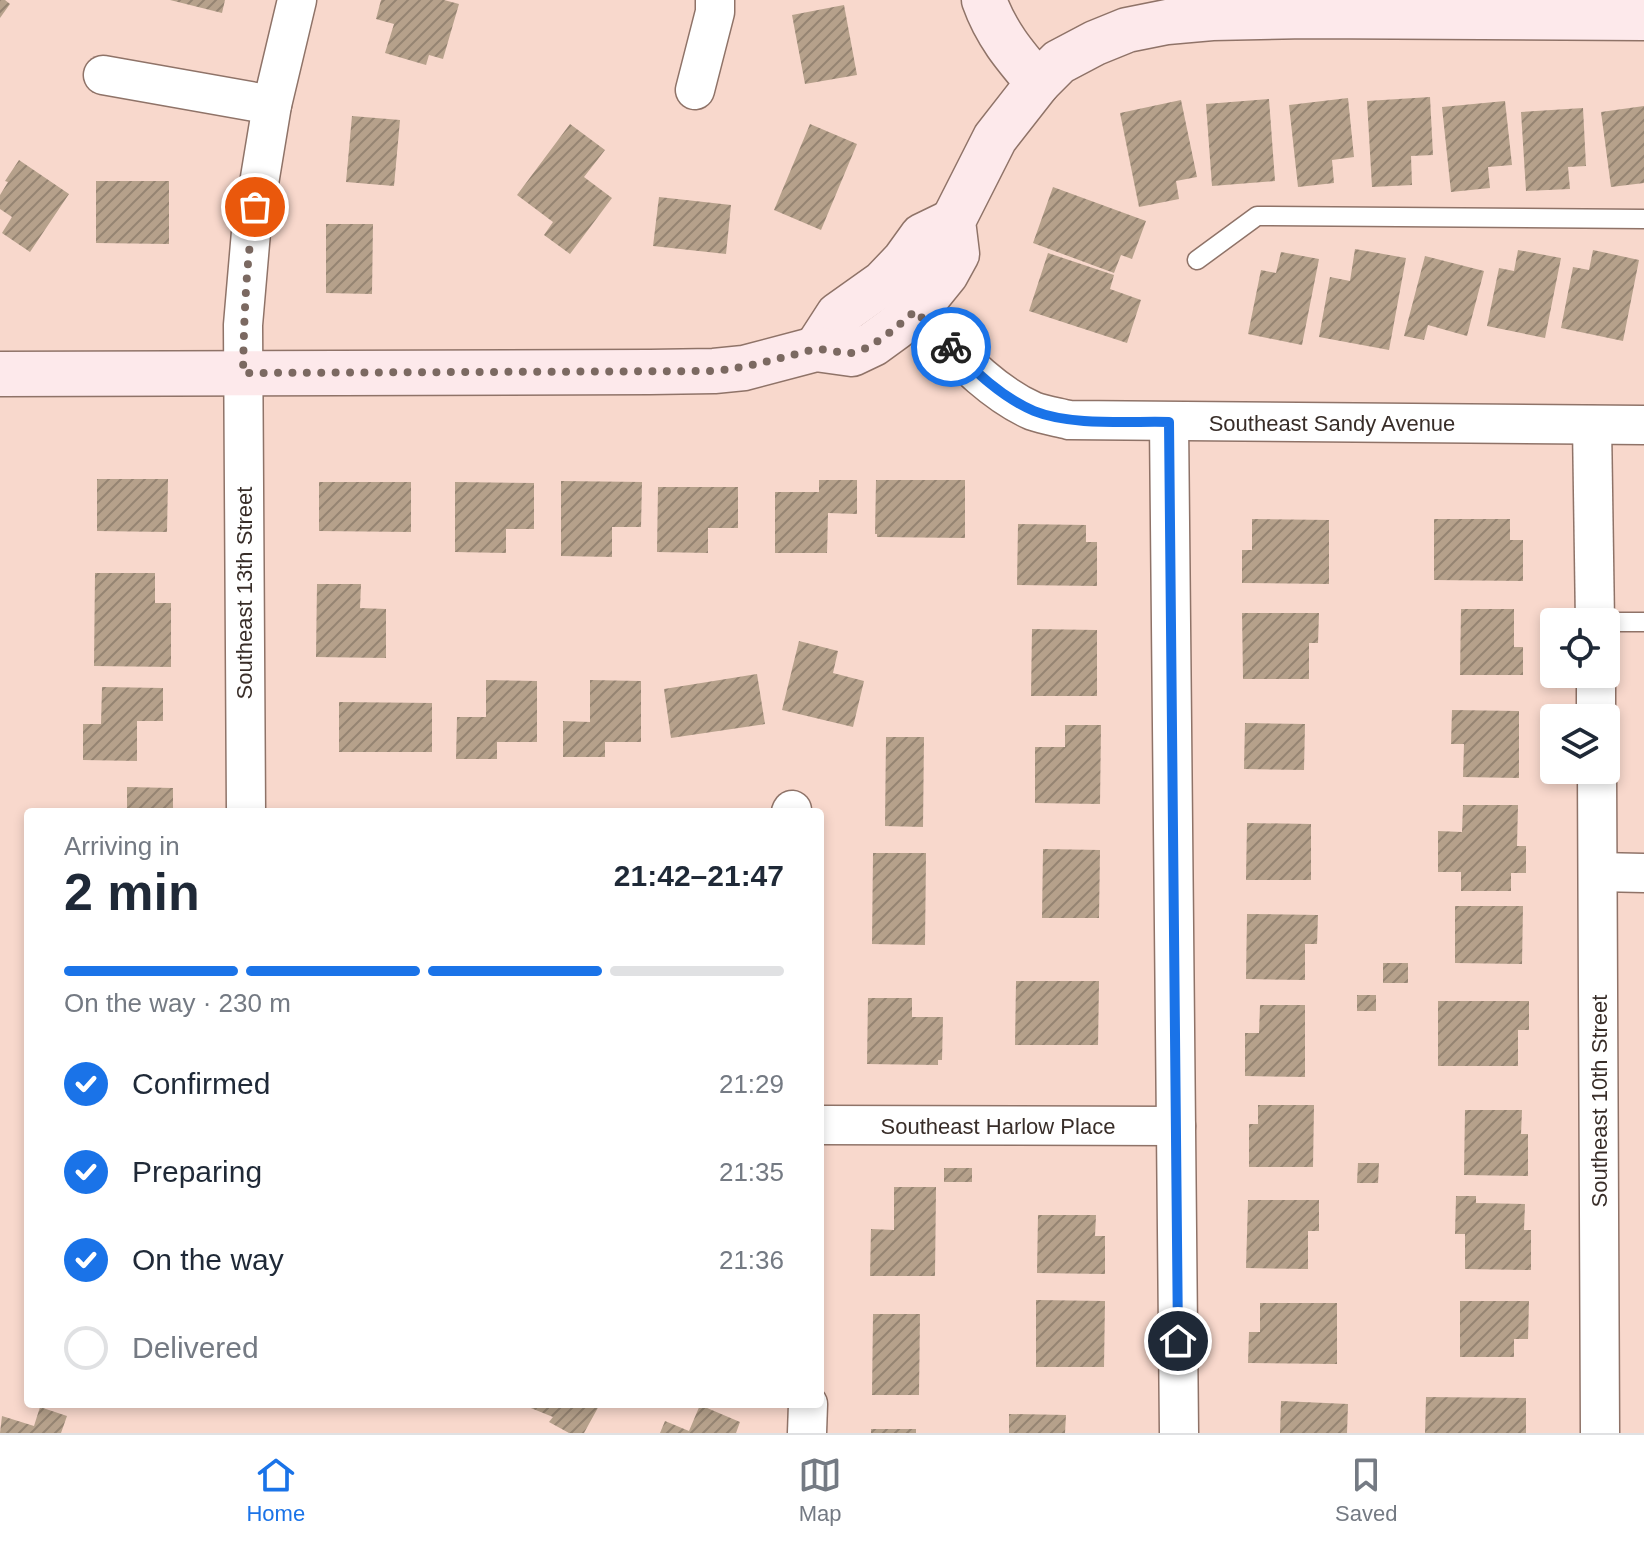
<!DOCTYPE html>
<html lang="en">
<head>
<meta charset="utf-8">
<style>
	:root { --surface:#fff; --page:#f6f6f7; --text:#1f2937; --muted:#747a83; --line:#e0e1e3; --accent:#1a73e8 }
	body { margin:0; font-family:Helvetica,sans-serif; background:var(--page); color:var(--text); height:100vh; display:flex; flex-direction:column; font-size:30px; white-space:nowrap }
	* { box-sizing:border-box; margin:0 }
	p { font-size:26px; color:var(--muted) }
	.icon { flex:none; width:44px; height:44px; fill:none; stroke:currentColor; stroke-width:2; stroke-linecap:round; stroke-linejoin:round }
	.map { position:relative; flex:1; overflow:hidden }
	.panel { position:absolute; left:24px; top:808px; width:800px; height:600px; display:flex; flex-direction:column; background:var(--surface); border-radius:8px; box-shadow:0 4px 12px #0003 }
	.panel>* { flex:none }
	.controls { position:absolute; left:1540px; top:608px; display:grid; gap:16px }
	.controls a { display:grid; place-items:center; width:80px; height:80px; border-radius:8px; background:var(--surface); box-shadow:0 4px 12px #0003; font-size:40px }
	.pin { position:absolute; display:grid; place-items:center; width:68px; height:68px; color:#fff; margin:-34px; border:4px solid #fff; border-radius:50%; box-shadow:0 2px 8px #0007 }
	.courier { position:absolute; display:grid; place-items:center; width:80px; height:80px; margin:-40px; border:6px solid #1a73e8; border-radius:50%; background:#fff; color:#222; box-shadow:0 2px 10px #0007 }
	.summary em { font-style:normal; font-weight:700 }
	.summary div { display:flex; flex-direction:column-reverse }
	.summary { display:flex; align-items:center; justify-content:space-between; height:136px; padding:0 40px }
	h1 { font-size:52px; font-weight:700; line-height:60px }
	.bar { display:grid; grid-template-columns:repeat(4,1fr); gap:12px 8px; align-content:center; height:96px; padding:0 40px }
	.bar i { height:10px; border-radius:6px; background:var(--line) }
	.bar .on { background:var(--accent) }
	.bar p { grid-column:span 4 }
	ol { padding:0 40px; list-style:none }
	li { display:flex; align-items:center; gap:24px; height:88px }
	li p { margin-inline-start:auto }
	li .icon { padding:8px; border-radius:50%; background:var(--accent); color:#fff; stroke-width:4 }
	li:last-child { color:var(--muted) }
	li i { width:44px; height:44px; border:4px solid var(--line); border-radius:50% }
	.menu { display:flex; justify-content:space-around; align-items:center; height:112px; border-top:2px solid var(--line); background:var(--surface); font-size:22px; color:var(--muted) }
	.menu a { display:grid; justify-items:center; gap:4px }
	.menu .on { color:var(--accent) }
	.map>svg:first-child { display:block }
	.building { fill:url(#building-hatch) }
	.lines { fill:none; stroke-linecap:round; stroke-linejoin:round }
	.lane-casing { stroke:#8f7368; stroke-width:21 }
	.street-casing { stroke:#8f7368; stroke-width:41 }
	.secondary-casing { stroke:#8f7368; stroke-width:47 }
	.lane { stroke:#fff; stroke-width:18 }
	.street { stroke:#fff; stroke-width:38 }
	.secondary { stroke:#fde9eb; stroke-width:44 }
	.done { stroke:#7b6961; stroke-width:8; stroke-dasharray:0 14.4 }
	.route { stroke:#1a73e8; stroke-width:10 }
	.labels { text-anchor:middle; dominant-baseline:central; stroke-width:6; stroke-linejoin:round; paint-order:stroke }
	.street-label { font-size:22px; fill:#382d28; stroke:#fff }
</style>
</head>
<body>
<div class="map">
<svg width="1644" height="1433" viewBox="0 0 1644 1433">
	<defs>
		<pattern id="building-hatch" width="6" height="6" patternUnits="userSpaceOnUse" patternTransform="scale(2)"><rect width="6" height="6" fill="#b6a18b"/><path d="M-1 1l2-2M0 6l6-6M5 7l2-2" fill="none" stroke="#958472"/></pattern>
	</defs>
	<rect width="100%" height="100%" fill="#f8d8cc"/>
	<g class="building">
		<path d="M0,0H5L10,4L0,18Z"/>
		<path d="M170,0H225L222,13Z"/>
		<path d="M381,0H444L459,4L443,59L429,55L426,65L385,53L394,24L376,19Z"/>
		<path d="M844,5L857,75L805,84L792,15Z"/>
		<path d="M1430,97L1433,155L1411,156L1412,185L1372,187L1367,101Z"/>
		<path d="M1348,98L1354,157L1332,160L1334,183L1298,187L1289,105Z"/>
		<path d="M1269,99L1275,181L1212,186L1206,104Z"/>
		<path d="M1181,100L1197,177L1176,181L1179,199L1139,207L1120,113Z"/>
		<path d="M1505,101L1512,165L1488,167L1490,188L1451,192L1442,107Z"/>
		<path d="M1644,106V183L1611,187L1601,112Z"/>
		<path d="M1583,108L1586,166L1568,167L1570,189L1526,191L1521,112Z"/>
		<path d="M352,116L400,120L394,186L346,182Z"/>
		<path d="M570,124L605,150L584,177L612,198L570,254L544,235L553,222L517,195Z"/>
		<path d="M810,124L857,144L821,230L774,210Z"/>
		<path d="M19,160L69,194L30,252L2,233L12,217L0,209V195L8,182L5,181Z"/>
		<path d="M96,181H169V244L96,243Z"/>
		<path d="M1053,187L1146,221L1132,259L1121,255L1114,273L1033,243Z"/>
		<path d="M659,197L731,205L726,254L653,246Z"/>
		<path d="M326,224H373L372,294L326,293Z"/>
		<path d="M1355,249L1406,258L1389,350L1319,337L1330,277L1350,281Z"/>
		<path d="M1518,250L1561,258L1545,338L1487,326L1499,268L1514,271Z"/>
		<path d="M1593,250L1639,260L1623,341L1561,328L1573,267L1589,270Z"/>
		<path d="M1281,252L1319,259L1302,345L1248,334L1261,270L1276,273Z"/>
		<path d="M1048,253L1114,275L1110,289L1141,300L1127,343L1029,311Z"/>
		<path d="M1425,256L1484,271L1467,336L1428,325L1424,340L1404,336Z"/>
		<path d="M97,479H168L167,532L97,531Z"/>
		<path d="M819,480H857V514L828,513L827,553H775V492H819Z"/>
		<path d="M876,480H965V538L877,537V534H875Z"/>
		<path d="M561,481L642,482L641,527H612V557L561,556Z"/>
		<path d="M319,482H411V532L319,531Z"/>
		<path d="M455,482L534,483V529H506V553L455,552Z"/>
		<path d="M658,487H738V528H708V553L657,552Z"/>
		<path d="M1252,519L1329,520V584L1242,583V550H1252Z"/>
		<path d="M1434,519H1510V540H1523V581L1434,580Z"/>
		<path d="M1018,524L1086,525V542H1097V586L1017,585Z"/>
		<path d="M95,573H155V603H171V667L94,666Z"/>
		<path d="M317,584H361L360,608L386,609V658L316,657Z"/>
		<path d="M1461,609H1514V647H1523V675H1460Z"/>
		<path d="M1242,613H1319L1318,643H1309V679H1243Z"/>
		<path d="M1032,629L1097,630V696H1031Z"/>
		<path d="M799,641L838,651L833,673L864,681L853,727L782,710Z"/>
		<path d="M757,674L765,724L671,738L664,689Z"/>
		<path d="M486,680L537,681V742H497V759H456L457,717H486Z"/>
		<path d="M590,680L641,681V742H605V757H563V721L590,722Z"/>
		<path d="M102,687L163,688V721H137V761L83,760V724H101Z"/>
		<path d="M339,702L432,703V752H339Z"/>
		<path d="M1452,710L1519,711V778L1463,777L1464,744H1451Z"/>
		<path d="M1245,723L1305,724L1304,770L1244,769Z"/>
		<path d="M1065,725H1101L1100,804L1035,803V747H1065Z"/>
		<path d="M886,737H924L923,827L885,826Z"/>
		<path d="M127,787L173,788V812H127Z"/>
		<path d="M1463,805H1518L1517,846H1526V873H1511V891H1461V872H1438V831L1462,832Z"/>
		<path d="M1247,823L1311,824V880H1246Z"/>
		<path d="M1043,849L1100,850L1099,918H1042Z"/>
		<path d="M873,853H926L925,945L872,944Z"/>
		<path d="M1455,906H1523L1522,964L1455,963Z"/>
		<path d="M1247,914L1318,915L1317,944H1305V980L1246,979Z"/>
		<rect x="1383" y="963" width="25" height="20"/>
		<path d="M1016,981H1099L1098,1045H1015Z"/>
		<rect x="1357" y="995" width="19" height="16"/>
		<path d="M868,998H912V1017H943L942,1060H938V1065L867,1064Z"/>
		<path d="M1438,1001H1529V1030H1518V1066H1438Z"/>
		<path d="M1260,1005H1305V1077L1245,1076V1033H1259Z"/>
		<path d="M1258,1105H1314L1313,1167H1249V1124H1258Z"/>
		<path d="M1465,1110H1522L1521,1134H1528V1176L1464,1175Z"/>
		<path d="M1358,1163H1379L1378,1183H1357Z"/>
		<rect x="944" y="1168" width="28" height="14"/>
		<path d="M894,1187H936L935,1276H870L871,1229L894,1230Z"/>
		<path d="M1456,1196H1476V1203L1525,1204L1524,1230H1531V1270L1465,1269V1234H1455Z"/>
		<path d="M1248,1200H1319V1231H1308V1269L1246,1268Z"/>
		<path d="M1038,1215H1096L1095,1236H1105V1274L1037,1273Z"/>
		<path d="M1036,1300L1105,1301L1104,1367H1036Z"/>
		<path d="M1460,1301H1529L1528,1339H1514V1357H1460Z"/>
		<path d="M1260,1303H1337V1364L1248,1363L1249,1332H1260Z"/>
		<path d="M873,1314H920L919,1395H872Z"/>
		<path d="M1426,1397L1526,1398V1433H1425Z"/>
		<path d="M1281,1401L1348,1404L1347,1433H1280Z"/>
		<path d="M521,1404H600L584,1433H569L549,1422L553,1417Z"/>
		<path d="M700,1405L740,1422L736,1433H660L665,1421L689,1431Z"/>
		<path d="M40,1407L67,1416L61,1433H0L2,1416L34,1426Z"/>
		<path d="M1009,1414L1066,1415L1065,1433H1009Z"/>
		<rect x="871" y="1429" width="45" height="4"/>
	</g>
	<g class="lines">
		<g class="lane-casing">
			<g id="lane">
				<path d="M1197,260L1257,216L1644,219"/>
				<path d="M1595,622H1644"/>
			</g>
		</g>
		<g class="street-casing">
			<g id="street">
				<path d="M103,75L272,105"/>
				<path d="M695,90L715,12V0"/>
				<path d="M915,311C951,347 986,390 1033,411C1044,415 1057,417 1069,420L1644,425"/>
				<path d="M1169,422L1179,1433"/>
				<path d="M1592,425L1595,622"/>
				<path d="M1596,674V718"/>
				<path d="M1597,770L1600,1433"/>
				<path d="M246,812L243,325L251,232L272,105L297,0"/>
				<path d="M791,812L792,810"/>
				<path d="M1598,872L1644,873"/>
				<path d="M820,1125L1176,1126"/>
				<path d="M807,1433L808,1404"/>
			</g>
		</g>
		<g class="secondary-casing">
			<g id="secondary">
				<path d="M984,0C996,34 1015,56 1038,83"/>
				<path d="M816,349L838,315L883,283L904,261L922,236L953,221"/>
				<path d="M0,374L650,372L714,371L744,368L816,349L852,354L873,344L895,328L915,311L929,295L946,274L957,254L953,221L995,138L1038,83L1059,62L1095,43L1127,30L1167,22L1212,18L1307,16L1644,18"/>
			</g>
		</g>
		<use href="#lane" class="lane"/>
		<use href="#street" class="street"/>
		<use href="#secondary" class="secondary"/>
	</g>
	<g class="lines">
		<path class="done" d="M255,207C246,262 244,318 243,373L714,371C749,367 778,359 811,350C823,347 836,353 848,353C868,354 900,324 915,311L951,347"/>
		<path class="route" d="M951,347C975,371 1001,397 1034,411C1071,426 1129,421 1169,422L1178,1341"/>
	</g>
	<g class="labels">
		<g class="street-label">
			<text x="1332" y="423">Southeast Sandy Avenue</text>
			<text transform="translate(244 593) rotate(-90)">Southeast 13th Street</text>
			<text transform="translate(1599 1101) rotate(-90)">Southeast 10th Street</text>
			<text x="998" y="1126">Southeast Harlow Place</text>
		</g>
	</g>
</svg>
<div class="controls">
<a><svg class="icon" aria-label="locate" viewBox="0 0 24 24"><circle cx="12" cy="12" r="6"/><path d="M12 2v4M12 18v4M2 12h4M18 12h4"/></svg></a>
<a><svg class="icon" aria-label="layers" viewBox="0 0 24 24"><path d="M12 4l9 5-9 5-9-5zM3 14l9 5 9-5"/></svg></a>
</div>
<div class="pin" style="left:255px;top:207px;background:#ea580c"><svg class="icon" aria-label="bag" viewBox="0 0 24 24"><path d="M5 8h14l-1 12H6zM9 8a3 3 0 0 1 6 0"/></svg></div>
<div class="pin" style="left:1178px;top:1341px;background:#1f2937"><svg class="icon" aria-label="home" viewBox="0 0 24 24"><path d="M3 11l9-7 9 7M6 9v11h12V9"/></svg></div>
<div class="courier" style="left:951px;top:347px"><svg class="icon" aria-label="bike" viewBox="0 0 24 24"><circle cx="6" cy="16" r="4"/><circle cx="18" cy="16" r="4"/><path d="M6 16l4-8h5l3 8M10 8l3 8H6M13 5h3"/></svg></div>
<section class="panel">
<div class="summary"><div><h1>2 min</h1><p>Arriving in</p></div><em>21:42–21:47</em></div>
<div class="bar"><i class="on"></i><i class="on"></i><i class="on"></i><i></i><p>On the way · 230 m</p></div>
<ol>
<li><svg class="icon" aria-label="check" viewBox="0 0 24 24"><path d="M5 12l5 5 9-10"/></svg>Confirmed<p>21:29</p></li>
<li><svg class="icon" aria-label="check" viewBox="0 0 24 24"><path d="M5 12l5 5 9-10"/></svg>Preparing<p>21:35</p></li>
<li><svg class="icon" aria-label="check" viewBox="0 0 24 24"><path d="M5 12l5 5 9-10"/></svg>On the way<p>21:36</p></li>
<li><i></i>Delivered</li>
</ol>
</section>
</div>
<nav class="menu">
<a class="on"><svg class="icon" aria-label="home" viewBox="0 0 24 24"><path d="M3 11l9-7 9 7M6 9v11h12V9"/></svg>Home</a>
<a><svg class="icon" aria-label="map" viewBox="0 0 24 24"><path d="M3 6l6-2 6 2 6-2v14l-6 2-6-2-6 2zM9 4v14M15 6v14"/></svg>Map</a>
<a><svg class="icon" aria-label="saved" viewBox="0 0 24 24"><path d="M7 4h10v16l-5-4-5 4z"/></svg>Saved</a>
</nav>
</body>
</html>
